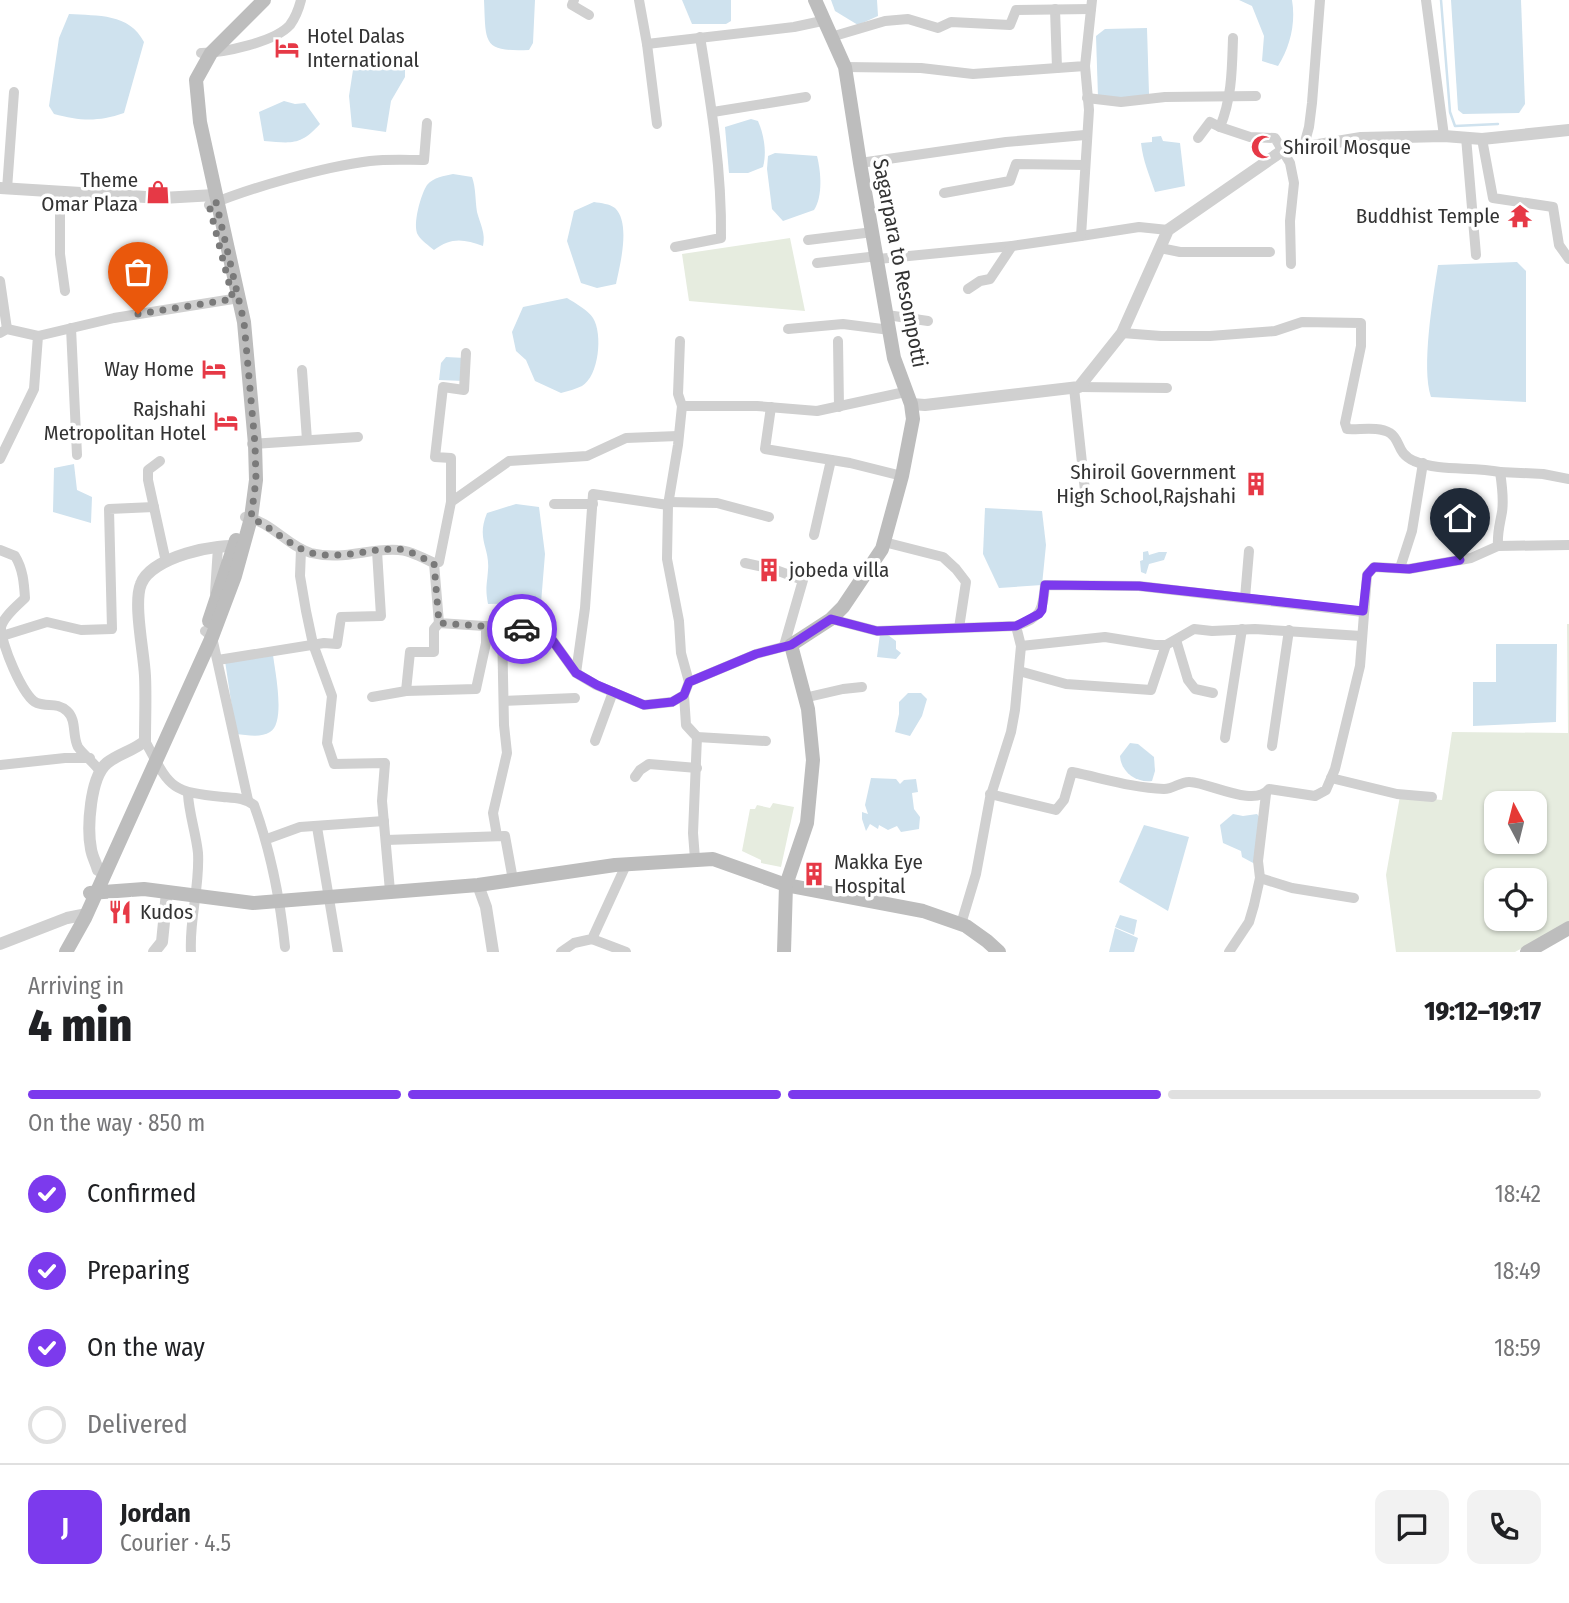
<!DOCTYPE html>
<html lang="en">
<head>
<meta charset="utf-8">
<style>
	:root { --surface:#fff; --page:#f2f2f2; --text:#202124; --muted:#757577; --line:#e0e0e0; --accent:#7c3aed }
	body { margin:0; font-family:"Fira Sans Condensed",sans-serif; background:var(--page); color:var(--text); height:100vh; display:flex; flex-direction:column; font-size:26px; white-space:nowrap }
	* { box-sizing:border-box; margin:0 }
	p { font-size:23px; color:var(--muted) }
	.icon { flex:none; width:38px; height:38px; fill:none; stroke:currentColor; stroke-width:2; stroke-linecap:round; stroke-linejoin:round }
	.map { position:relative; height:952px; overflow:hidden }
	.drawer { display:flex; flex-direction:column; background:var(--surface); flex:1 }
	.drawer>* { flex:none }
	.needle { width:46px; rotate:353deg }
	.buttons { position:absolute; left:1484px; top:791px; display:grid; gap:14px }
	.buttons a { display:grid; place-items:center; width:63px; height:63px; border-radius:14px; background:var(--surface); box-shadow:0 2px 5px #0004; font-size:35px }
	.pin { position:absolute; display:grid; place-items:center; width:60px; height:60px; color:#fff; margin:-72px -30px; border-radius:50% 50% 50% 0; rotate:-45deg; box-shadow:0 0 7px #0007 }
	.pin .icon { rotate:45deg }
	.courier { position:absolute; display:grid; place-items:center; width:70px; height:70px; margin:-35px; border:5px solid #7c3aed; border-radius:50%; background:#fff; color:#222; box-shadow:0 2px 9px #0007 }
	.summary em { font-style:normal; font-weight:800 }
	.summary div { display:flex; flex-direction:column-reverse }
	.summary { display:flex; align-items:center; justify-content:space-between; height:119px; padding:0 28px }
	h1 { font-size:46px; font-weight:800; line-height:52px }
	.bar { display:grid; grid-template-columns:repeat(4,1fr); gap:10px 7px; align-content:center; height:84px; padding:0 28px }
	.bar i { height:9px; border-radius:5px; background:var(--line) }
	.bar .current { background:var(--accent) }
	.bar p { grid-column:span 4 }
	.line { display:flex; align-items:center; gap:18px; padding:0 28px; border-top:2px solid var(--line) }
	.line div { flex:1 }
	.round { display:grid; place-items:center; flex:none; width:74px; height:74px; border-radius:14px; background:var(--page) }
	ol { padding:0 28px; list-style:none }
	li { display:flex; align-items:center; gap:21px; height:77px }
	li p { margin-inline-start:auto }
	li .icon { padding:7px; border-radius:50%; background:var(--accent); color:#fff; stroke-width:4 }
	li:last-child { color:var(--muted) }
	li i { width:38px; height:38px; border:4px solid var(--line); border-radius:50% }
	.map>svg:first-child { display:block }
	.green { fill:#e6ecdf; fill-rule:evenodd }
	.water { fill:#cfe2ee }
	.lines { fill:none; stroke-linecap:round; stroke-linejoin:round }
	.stream { stroke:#cfe2ee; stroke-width:2.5 }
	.minor { stroke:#d0d0d0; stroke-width:10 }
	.tertiary { stroke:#d0d0d0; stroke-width:12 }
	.secondary { stroke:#bdbdbd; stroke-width:14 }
	.done { stroke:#7a7a7a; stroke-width:7; stroke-dasharray:0 12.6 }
	.route { stroke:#7c3aed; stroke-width:9 }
	.labels { text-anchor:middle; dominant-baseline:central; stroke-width:7; stroke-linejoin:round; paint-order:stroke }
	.poi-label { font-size:21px; fill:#333; stroke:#fff; text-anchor:start }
	.street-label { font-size:21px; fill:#333; stroke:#fff }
</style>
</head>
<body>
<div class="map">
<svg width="1569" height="952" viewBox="0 0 1569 952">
	<rect width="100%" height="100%" fill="#fff"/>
	<g class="green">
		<path d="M790,238L805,311L689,301L682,254Z"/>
		<path d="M1567,624H1569V922L1515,952H1396L1386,875L1400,796L1442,800L1452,732L1568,733ZM1496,803H1535V842H1496ZM1496,880H1535V919H1496Z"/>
		<path d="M773,803L794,807L781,867L761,863V860L742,851L750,809H755L757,805L770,808Z"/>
	</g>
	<g class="water">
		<path d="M484,0H535L533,43L529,50C482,52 486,43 484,0Z"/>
		<path d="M682,0H731V21L726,24H692Z"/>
		<path d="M831,0H877L878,16L858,25L835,11Z"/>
		<path d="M1239,0H1292C1296,23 1290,47 1278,66L1262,61L1264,36L1252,6Z"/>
		<path d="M1451,0H1521L1525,104L1519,113L1463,114L1458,110Z"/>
		<path d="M69,14C98,16 129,13 144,42L124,113C98,122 80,121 54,114L49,106L59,38Z"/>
		<path d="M1147,28L1149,94L1137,100L1098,97L1096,36L1105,29Z"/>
		<path d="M364,59L393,69L405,70V77L391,101L386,132L352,127L349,96L353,70H360Z"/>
		<path d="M284,101L295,104L305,103L320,124C300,146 292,143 264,141L259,112Z"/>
		<path d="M751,119L758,121C764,135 767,152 763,167L748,173H729L725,127Z"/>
		<path d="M1161,136L1163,141L1180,143L1185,186L1155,192C1149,174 1143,161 1141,143L1152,142V137Z"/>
		<path d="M775,153L817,156C821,172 823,196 814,210L783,221L772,209L767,169L768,156Z"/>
		<path d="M453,174L472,177C476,188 475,200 477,212C480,224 486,233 483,246C464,239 451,237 434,250C429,246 421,240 418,235C412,225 421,194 427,185C434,177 444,176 453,174Z"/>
		<path d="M594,202C601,203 610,204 615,208C631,223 620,265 616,284L597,288L581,283L567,241L574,211Z"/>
		<path d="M1517,262L1526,271V402L1431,397C1421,368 1433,297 1438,265Z"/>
		<path d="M567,298C575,303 588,310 593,318C603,334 599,376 582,386C576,389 568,391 561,393L535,381L526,360L516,351L512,332L523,307Z"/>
		<path d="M446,357L465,358L464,381L439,380L441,363Z"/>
		<path d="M74,464L77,490L92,497L91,523L53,512L54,468Z"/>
		<path d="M516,504L539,507L545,554L541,603L488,604C485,588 487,585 488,570C490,547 476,540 487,513Z"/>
		<path d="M985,508L1042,511L1046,545L1042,585L999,588L983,554Z"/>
		<path d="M1148,551L1149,555L1159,552H1167L1164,560L1149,564L1146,574L1141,572L1140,561L1143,560V552Z"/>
		<path d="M880,634L888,635L896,641V649L901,653L896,659L877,657Z"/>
		<path d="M1496,644H1557L1556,722L1473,726V682H1496Z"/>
		<path d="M273,655C275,671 286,723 270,732C261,738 247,735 236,734L225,661Z"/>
		<path d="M908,693H921L927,699L922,716L910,736L895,732L899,714V702Z"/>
		<path d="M1130,743L1138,744L1154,757L1155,771L1152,781C1136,783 1121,772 1120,756Z"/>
		<path d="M871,778L896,779L900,784L904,780L916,779L918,792L912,793L914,809L920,817L919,829L901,832L897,826L888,830L879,825L878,829L870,824L866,831L862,819V812L868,814L865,805Z"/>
		<path d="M1233,814L1243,816L1257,814L1260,818L1255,864L1242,857L1241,851L1223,843L1220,825Z"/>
		<path d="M1144,825L1189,837L1168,911L1119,882Z"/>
		<path d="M1120,915L1137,920L1134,935L1115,927Z"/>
		<path d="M1115,928L1138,938L1134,952H1109Z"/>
	</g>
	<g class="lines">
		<path class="stream" d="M1441,0L1450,112L1455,126L1498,124"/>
		<g class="minor">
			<path d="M574,0L572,5L589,15"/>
			<path d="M639,0L647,44L794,27L822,21"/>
			<path d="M1426,0L1444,136"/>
			<path d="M1055,9L1057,68"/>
			<path d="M831,37L885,21L908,19L938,28L951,22L1010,25L1016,10L1091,9"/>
			<path d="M1233,38C1232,69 1232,98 1220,127L1250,137L1275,138L1290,163L1294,183L1290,221L1291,264"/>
			<path d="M647,44L657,124"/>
			<path d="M201,53C223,53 275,42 290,25C295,18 299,8 301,0"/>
			<path d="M1085,66L1089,110L1081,236L1139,227L1168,230"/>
			<path d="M845,67L921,68L973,74L1085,66L1092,0"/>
			<path d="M1087,98L1121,102L1165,97L1256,96"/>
			<path d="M713,112L806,97"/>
			<path d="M1466,137L1476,255"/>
			<path d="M1198,138L1210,122L1220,127"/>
			<path d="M1482,139L1493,198L1553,207L1559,245L1569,259"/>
			<path d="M1303,149L1309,127L1312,103L1320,0"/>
			<path d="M860,163L1006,142L1085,135"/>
			<path d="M7,189L14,92"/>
			<path d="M60,191V254L65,291"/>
			<path d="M944,193L1010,181L1016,164L1084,165"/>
			<path d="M209,205C253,187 323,167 370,161C388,159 406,160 424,160L427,123"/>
			<path d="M808,240L873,232"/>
			<path d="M675,247L721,238C722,170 711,104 700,37"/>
			<path d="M1160,248L1180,252H1270"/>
			<path d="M878,259L1012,246L1081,236"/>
			<path d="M817,263L878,256"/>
			<path d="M0,281L7,329"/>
			<path d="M968,289L980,281L990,279L1012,246"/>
			<path d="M887,315L928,321"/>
			<path d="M71,328L77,455"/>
			<path d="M788,329L843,324L890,330"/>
			<path d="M0,333L7,329L38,336"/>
			<path d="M1122,333L1161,336H1210L1275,331L1302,322L1361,323V346L1345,423L1347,429C1360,430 1378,426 1390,433C1401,440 1396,453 1414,461C1441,472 1471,466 1500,472C1502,485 1504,499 1502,512C1500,524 1497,533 1498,546"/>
			<path d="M680,341L678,394L682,406"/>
			<path d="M838,341L839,407"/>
			<path d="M302,370L307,440"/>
			<path d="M1079,387L1167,388"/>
			<path d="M1074,388L1086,500"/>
			<path d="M771,407L765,449L850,463L902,476"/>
			<path d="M252,444L358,437"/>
			<path d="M0,459L34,389L38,336L114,318L233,299"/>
			<path d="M160,461L148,470V480L166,562"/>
			<path d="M1500,472L1543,474L1569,479"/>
			<path d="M451,502V458L435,457L443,387L464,390L466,353"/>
			<path d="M668,502L717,503L769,517"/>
			<path d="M554,504H593"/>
			<path d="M245,517C271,521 287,546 311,553C344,561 367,548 398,550C409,550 423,558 434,563L439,623L545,630L576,673L596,685L644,705L672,702L684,695L686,725L697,737L693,833L695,859"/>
			<path d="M814,535L831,460"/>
			<path d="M884,542L943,557L956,569L966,582L959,628"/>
			<path d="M301,549L300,576L306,611L313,644L332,696L327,743L334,764L385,763L382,801L390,891"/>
			<path d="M0,550L15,556C23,569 24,583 25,598C17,606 4,616 1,627C0,641 23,698 37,703C48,707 57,702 67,711C77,720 72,736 78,747C81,752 94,763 99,770"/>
			<path d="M434,563L439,562L451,502L509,461L587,456L626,438L678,436"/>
			<path d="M745,563L773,569L803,580L784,646"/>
			<path d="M1400,568L1412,531L1423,463"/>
			<path d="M215,593L218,547"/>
			<path d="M1245,598L1249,551"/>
			<path d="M831,619L877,631L1016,626"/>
			<path d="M205,631L212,637L248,800"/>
			<path d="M2,636L47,622L81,630L112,629L109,509L154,507"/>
			<path d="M1176,640L1188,680L1195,689L1213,693"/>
			<path d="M1021,646L1105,637L1155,645H1166L1194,629L1212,631L1255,629L1361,636"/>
			<path d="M218,660L324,643L337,644L341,617L381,616L377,551"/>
			<path d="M1019,671L1066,684L1151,690L1166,645"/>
			<path d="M576,673L585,608L593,494L668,505"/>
			<path d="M689,682L681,653L679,621L667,559L668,505L678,445L682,406H757L817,411L905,392"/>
			<path d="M406,691L410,652H434V629L439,623"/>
			<path d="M684,695L689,682L756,654L790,645"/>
			<path d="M372,697L406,691L476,689L486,643V626"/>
			<path d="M804,698L843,689L862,687"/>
			<path d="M504,701L575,698"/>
			<path d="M697,737L766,741"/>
			<path d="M1225,738L1242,629"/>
			<path d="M145,741C170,787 169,792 223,797C235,798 245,798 254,805C271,852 280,898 285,947"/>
			<path d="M595,741L613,692"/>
			<path d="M1272,746L1289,630"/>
			<path d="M0,765L65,758H90"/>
			<path d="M635,777L640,770L649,764L697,768"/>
			<path d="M1331,778L1397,794L1432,797"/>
			<path d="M188,794C189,814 196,833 198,853C200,887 189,919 191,952"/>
			<path d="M990,794L1056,810L1064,800L1072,772C1102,778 1133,788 1164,789C1174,789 1181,781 1190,782C1210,783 1255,808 1269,789L1315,796L1326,790L1335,769L1360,666L1367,575L1374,567L1409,569L1471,558L1498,546L1569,545"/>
			<path d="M317,827L338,952"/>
			<path d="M497,836L493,813L507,753L504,725L502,628"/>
			<path d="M267,839L300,827L384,821"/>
			<path d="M386,840L505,836L513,880"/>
			<path d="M1260,878L1292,888L1354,898"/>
			<path d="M961,924L976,874L990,798L1011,732L1015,710L1021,646L1016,626C1041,618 1043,610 1045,585L1139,586L1363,612"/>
			<path d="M592,939L626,952"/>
			<path d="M561,952L574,943L592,939L626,865"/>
			<path d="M1229,952L1249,922L1254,905L1260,878L1258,861L1266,794"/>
		</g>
		<g class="tertiary">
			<path d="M0,188L162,198L215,195"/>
			<path d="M911,404L925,405L1079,387L1122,333L1168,230L1282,151L1361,138L1444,136L1482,139L1569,130"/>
			<path d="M105,873L98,870C96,863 92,856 91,849C87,828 90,777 107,763C118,754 133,751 145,741C145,719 146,697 145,676C144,653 133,603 141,584C151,557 218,542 243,547"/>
			<path d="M478,885L486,907L493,952"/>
			<path d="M0,944L67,918L87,914"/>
			<path d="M154,952L162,942L167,892"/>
		</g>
		<g class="secondary">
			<path d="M209,621L236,540"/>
			<path d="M90,893L144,889L253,903L478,885L615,865L713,859L786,885L923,911L966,926L987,941L999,952"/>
			<path d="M66,952L85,918L212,637L235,576L251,518L256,480L255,444L244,322L200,122L196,80L211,53L264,0"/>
			<path d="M784,952L786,885L807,823L813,760L808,709L791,645L831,619L843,607L882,549L902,476L913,419L911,404L894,358L860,163L845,67L815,0"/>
			<path d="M1527,952L1569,928"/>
		</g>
	</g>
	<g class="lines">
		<path class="done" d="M138,314L233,299L209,205L216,202L244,322L255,444L256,480L251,518C272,527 290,547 312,553C344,560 368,548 398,549C410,550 423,559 434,563L439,623L522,629"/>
		<path class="route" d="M522,629L545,630L576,673L597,685L644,705L672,702L684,695L689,682L756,654L791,645L831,619L877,631L1016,626L1039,614L1042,610L1045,585L1139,586L1363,611L1367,575L1374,567L1409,569L1460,560"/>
	</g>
	<defs>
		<g id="hotel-bare" transform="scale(1.89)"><path d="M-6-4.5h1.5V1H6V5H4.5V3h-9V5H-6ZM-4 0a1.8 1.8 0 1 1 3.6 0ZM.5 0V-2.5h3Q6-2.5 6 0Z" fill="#e63946" stroke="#fff" stroke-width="2.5" paint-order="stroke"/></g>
		<g id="mosque-bare" transform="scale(1.89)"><path d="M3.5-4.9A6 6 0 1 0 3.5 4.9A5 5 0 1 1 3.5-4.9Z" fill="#e63946" stroke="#fff" stroke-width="2.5" paint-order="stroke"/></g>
		<g id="shop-bare" transform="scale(1.89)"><path d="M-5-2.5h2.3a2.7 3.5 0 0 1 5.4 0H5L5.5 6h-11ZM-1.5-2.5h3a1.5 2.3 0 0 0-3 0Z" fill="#e63946" stroke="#fff" stroke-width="2.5" paint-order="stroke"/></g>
		<g id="temple-bare" transform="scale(1.89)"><path d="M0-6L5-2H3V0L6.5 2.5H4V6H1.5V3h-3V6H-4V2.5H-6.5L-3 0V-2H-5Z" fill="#e63946" stroke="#fff" stroke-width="2.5" paint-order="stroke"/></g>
		<g id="building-bare" transform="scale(1.89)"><path d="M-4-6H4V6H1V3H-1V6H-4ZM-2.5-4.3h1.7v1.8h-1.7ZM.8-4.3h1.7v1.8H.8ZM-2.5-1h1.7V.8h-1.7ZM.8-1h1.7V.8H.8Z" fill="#e63946" stroke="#fff" stroke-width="2.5" paint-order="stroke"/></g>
		<g id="restaurant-bare" transform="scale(1.89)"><path d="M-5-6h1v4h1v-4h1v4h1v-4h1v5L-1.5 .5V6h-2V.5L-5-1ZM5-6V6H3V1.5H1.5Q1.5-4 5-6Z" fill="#e63946" stroke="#fff" stroke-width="2.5" paint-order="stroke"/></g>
	</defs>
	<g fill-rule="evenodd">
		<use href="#hotel-bare" x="287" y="48"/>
		<use href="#mosque-bare" x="1263" y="147"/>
		<use href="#shop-bare" x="158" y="192"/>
		<use href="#temple-bare" x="1520" y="216"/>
		<use href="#hotel-bare" x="214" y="369"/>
		<use href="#hotel-bare" x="226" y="421"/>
		<use href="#building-bare" x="1256" y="484"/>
		<use href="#building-bare" x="769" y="570"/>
		<use href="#building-bare" x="814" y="874"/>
		<use href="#restaurant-bare" x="120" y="912"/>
	</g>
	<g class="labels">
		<g class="poi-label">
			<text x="307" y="36">Hotel Dalas<tspan x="307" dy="24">International</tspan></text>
			<text x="1283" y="147">Shiroil Mosque</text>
			<text x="138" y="180" text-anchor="end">Theme<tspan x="138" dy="24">Omar Plaza</tspan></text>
			<text x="1500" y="216" text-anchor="end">Buddhist Temple</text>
			<text x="194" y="369" text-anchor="end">Way Home</text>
			<text x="206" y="409" text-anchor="end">Rajshahi<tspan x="206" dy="24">Metropolitan Hotel</tspan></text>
			<text x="1236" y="472" text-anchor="end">Shiroil Government<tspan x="1236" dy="24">High School,Rajshahi</tspan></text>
			<text x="789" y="570">jobeda villa</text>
			<text x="834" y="862">Makka Eye<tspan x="834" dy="24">Hospital</tspan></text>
			<text x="140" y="912">Kudos</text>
		</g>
		<g class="street-label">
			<text transform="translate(900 263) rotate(79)">Sagarpara to Resompotti</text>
		</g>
	</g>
</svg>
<div class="buttons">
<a><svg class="needle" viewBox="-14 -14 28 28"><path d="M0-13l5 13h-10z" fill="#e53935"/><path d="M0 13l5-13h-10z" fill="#757577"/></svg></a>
<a><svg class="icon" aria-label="locate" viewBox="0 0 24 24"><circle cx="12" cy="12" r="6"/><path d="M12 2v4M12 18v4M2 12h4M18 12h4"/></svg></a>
</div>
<div class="pin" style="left:138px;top:314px;background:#ea580c"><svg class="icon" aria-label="bag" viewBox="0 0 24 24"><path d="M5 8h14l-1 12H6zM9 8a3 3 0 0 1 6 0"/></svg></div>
<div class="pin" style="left:1460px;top:560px;background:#1f2937"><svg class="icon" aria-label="home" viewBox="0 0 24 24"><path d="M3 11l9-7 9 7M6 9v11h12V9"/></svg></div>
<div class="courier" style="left:522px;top:629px"><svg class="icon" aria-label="car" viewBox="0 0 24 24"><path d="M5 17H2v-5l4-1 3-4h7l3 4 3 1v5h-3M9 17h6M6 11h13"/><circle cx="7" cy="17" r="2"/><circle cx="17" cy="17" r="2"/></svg></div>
</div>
<section class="drawer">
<div class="summary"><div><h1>4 min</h1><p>Arriving in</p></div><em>19:12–19:17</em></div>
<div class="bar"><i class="current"></i><i class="current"></i><i class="current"></i><i></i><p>On the way · 850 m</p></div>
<ol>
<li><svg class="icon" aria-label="check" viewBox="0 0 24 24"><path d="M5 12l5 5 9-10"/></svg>Confirmed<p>18:42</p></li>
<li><svg class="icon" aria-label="check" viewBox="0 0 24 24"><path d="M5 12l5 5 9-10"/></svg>Preparing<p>18:49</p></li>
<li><svg class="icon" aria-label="check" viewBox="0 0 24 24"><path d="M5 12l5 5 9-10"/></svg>On the way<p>18:59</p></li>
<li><i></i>Delivered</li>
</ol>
<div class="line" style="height:126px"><b class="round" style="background:var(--accent);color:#fff">J</b><div><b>Jordan</b><p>Courier · 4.5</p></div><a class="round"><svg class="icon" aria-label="chat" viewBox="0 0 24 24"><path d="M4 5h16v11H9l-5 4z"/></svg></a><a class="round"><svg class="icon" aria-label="phone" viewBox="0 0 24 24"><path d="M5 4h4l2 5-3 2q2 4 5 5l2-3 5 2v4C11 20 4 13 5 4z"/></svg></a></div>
</section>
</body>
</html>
